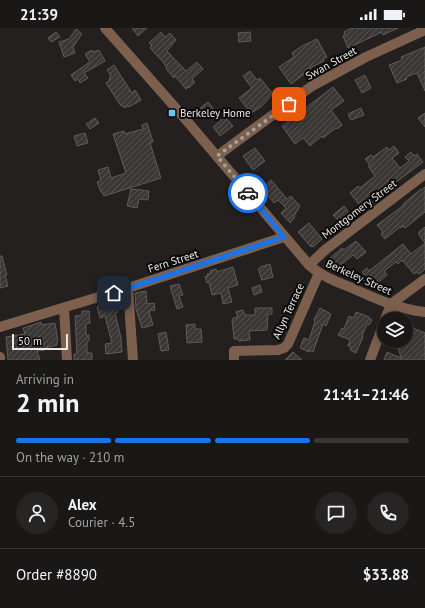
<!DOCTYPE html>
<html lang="en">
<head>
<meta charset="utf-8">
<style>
	:root { --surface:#1a1817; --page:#272524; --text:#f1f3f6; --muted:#9fa0a1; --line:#383736; --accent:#1a73e8 }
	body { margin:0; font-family:"PT Sans",sans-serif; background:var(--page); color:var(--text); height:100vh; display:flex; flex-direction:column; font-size:15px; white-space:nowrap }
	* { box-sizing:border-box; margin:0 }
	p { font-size:13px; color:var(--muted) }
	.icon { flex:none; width:22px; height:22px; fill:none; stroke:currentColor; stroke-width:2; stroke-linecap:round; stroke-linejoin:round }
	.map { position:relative; height:332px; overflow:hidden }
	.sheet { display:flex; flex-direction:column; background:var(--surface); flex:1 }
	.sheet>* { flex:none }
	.controls { position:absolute; left:377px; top:284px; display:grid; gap:8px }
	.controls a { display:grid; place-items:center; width:36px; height:36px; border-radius:50%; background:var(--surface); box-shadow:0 2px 10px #0003,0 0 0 1px var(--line); font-size:20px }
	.scale { position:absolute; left:12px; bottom:10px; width:56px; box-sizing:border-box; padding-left:4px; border:2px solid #eae8e7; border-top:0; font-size:11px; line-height:14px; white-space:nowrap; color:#eae8e7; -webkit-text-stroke:3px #0b0a0a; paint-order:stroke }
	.pin { position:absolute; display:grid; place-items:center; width:34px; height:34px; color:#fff; margin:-17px; border-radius:8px; box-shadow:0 2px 6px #0006 }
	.courier { position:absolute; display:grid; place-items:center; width:40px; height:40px; margin:-20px; border:3px solid #1a73e8; border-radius:50%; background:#fff; color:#222; box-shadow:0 1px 5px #0007 }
	.summary em { font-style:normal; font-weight:700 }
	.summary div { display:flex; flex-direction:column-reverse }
	.summary { display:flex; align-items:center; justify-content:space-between; height:68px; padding:0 16px }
	h1 { font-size:26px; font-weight:700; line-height:30px }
	.bar { display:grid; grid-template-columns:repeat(4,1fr); gap:6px 4px; align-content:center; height:48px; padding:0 16px }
	.bar i { height:5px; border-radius:3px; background:var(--line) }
	.bar .selected { background:var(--accent) }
	.bar p { grid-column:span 4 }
	.line { display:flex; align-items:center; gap:10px; padding:0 16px; border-top:1px solid var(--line) }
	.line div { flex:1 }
	.round { display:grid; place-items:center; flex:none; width:42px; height:42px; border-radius:21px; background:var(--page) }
	.status { display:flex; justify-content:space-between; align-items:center; height:28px; padding:0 20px; background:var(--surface); direction:ltr }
	.status svg { height:11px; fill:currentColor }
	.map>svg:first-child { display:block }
	.building { fill:url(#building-hatch); stroke:#5e5b59 }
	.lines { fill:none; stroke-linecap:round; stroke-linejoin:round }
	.minor { stroke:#7c5f4d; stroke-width:10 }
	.done { stroke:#a4a2a1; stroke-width:4; stroke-dasharray:0 7.2 }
	.route { stroke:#1a73e8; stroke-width:5 }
	.poi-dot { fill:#6cc3f2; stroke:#0b0a0a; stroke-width:1.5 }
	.labels { text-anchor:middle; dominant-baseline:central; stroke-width:4; stroke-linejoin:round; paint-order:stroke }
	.street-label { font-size:11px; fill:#eae8e7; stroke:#0b0a0a }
	.poi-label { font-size:11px; fill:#eae8e7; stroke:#0b0a0a; text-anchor:start }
</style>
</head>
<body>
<div class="status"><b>21:39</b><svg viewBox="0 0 49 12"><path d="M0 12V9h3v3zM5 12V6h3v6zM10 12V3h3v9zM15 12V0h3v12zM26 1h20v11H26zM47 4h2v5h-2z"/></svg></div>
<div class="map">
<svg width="425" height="332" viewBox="0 0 425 332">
	<defs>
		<pattern id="building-hatch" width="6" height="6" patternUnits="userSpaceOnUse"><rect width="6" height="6" fill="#3a3735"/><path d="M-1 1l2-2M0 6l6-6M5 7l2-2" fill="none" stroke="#575452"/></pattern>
	</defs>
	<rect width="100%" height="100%" fill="#23201f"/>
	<g class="building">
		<path d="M132,0H147L138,8Z"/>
		<path d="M352,0H398L383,7L382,4L348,20L343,8L345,6L344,4Z"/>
		<path d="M76,1L82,6L73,19L75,25L64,29L59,14L69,11Z"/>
		<path d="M56,4L60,9L51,14L48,10Z"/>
		<path d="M161,4L165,9L170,5L176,12L167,23L186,43L197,34L203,41L192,51L195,54L189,60L188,59L186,61L175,48L174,50L166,41L167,40L163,34L150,20L152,18L149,15Z"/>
		<path d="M250,4L251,13L239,14L238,5Z"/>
		<path d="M317,11L327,29L323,31L324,33L310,40L311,41L291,56L279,39L294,29L292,25L302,18Z"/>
		<path d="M425,19V63L417,45L406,49L407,51L397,55L389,37L402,32L401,29Z"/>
		<path d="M92,22L93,24L99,22L105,33L84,45L88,50L80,55L78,51L75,53L71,47L90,34L85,26Z"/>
		<path d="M114,37L132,65L135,62L141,72L129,79L128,78L124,80L123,77L121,78L106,55L110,52L109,50L111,48L107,42Z"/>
		<path d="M250,43L257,52L260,50L273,66L261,79L251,85L239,70L252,60L243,48Z"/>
		<path d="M365,47L371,60L362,65L355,52Z"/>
		<path d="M333,59L344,73L331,82L342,97L337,101L336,100L323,110L322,108L310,118L303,110L295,116L282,98Z"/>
		<path d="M208,74L214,82L205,88L200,80Z"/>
		<path d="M361,80L364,87L351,92L348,86Z"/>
		<path d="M425,85V99L418,90Z"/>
		<path d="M225,89L233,98L220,108L213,99Z"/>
		<path d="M95,90L99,95L90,101L86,96Z"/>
		<path d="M147,95L153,114L150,115L161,150L104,168L102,164H101L97,154L101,153L98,142L108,139L111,150L126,145L113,106L124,103L125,106L143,101L142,97Z"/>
		<path d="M85,105L88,115L77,118L74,108Z"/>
		<path d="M394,118L399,125L392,130L400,140L409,133L405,129L411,124L414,128L417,126L423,134L391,158L392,160L372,175L373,177L366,182L365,180L363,181L350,165L358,158L360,160L375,148L368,138L370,137L365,131L371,127L373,129L387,119L389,122Z"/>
		<path d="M255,120L265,133L253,142L243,128Z"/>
		<path d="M271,152L287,171L291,168L300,178L294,188L295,189L290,195L281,185L286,180L278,172L274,175L262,160Z"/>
		<path d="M425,159V184L405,200L403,198L401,200L400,199L385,211L381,206L383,204L377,197L404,177L403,176L421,161V162Z"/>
		<path d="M131,161L149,163L148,172L139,171L137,180L127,178Z"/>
		<path d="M344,178L350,186L340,194L333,187Z"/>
		<path d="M309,195L322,211L313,219L312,218L311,219L298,204Z"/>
		<path d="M425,199V215L419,207V204Z"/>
		<path d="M356,213L366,224L357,231L353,227L342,236L341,239L336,242L328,232L342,220L344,222Z"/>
		<path d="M425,215V241L419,246L417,244L414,246L402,232L398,236L396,234L384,243L387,247L374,258L370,254L367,256L361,249L364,246L362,244L367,240L369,243L403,216L411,226Z"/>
		<path d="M0,228H2L7,247H5L8,258L0,260Z"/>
		<path d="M270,236L273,249L262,252L258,241L260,240V239Z"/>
		<path d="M233,239L238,257L228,260L232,274L223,276L221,265L212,267L209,254L207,255L205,249L208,248L207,246L211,245L210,243L216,241L217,244L220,243Z"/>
		<path d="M179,256L183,267L179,268L183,279L177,281L170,258Z"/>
		<path d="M260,257L262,264L254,267L252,260Z"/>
		<path d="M146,263L147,276L154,275L155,282L149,283L153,297L142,300L136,281L135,265Z"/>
		<path d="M116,275L118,284L115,285L121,310L122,324L106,326L105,316L112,315L105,288L100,290L97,279L104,277L105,279Z"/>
		<path d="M255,280H272V286H268L267,302L249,303L250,312L239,313L238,311H234L232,292H233V290L238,289L236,284L243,282L245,287H255Z"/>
		<path d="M320,280L331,286L326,298L323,296L313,324L309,322V324L300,320L304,310L309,312L315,293L314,292Z"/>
		<path d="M82,283H89L90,295L86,296V307H89V313H87V325H92V332H74V326H77L75,288L82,287Z"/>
		<path d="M356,284L369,289V290L372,292L369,297L367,296L362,308L363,309L356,325L350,322L351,319L348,318L350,312L338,307L342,300L344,301L349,288L354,290Z"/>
		<path d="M41,294V297L55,295L58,313H57V317L45,320V322L37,323L40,332H8L6,309L25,306L23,300Z"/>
		<path d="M195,296V301H201L202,314L187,315L186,297Z"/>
		<path d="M406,297L425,305V332H384L387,324L401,330L396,313H406Z"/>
		<path d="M166,304L169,322L161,323L158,306Z"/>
		<path d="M293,324L302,332H285Z"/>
	</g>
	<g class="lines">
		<g class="minor">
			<path d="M105,0L181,86L309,237C321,248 337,254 352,260C376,271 399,281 425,284"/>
			<path d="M217,128L312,58L366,29L425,2"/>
			<path d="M309,237L325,222L425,146"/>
			<path d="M128,260L133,332"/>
			<path d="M64,280L67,332"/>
			<path d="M385,291L391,276L425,251"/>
			<path d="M0,299L128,260L284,209"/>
			<path d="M0,329V332"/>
			<path d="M234,332V323L278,322L284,320L288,316L319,245"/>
			<path d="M370,332L384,295"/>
		</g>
	</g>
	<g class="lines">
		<path class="done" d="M248,165L217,128L289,76"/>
		<path class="route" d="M114,265L284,209L248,165"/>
	</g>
	<rect class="poi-dot" x="168" y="81" width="8" height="8" rx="2"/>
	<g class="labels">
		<g class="street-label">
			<text transform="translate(331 35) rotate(-29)">Swan Street</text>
			<text transform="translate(359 181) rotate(-37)">Montgomery Street</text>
			<text transform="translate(173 233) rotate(-18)">Fern Street</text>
			<text transform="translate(359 249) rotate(24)">Berkeley Street</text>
			<text transform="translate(288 283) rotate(-65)">Allyn Terrace</text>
		</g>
		<g class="poi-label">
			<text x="180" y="85">Berkeley Home</text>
		</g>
	</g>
</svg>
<div class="controls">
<a><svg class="icon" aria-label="layers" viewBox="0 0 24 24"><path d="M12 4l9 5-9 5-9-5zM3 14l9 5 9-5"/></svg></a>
</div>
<div class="scale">50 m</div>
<div class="pin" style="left:289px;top:76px;background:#ea580c"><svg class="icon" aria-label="bag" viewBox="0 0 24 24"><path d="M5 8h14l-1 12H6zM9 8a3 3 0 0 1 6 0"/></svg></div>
<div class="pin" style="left:114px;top:265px;background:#1f2937"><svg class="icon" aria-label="home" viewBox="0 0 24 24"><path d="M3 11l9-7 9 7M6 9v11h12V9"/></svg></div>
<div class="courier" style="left:248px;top:165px"><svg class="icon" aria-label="car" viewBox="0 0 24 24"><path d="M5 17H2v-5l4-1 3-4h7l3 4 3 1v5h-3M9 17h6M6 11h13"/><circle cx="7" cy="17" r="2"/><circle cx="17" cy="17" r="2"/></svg></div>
</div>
<section class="sheet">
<div class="summary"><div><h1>2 min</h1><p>Arriving in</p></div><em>21:41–21:46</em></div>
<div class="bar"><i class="selected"></i><i class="selected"></i><i class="selected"></i><i></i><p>On the way · 210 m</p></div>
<div class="line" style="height:72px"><a class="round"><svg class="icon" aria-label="person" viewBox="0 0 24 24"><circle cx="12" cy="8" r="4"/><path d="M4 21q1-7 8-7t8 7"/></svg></a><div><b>Alex</b><p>Courier · 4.5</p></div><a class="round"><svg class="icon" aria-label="chat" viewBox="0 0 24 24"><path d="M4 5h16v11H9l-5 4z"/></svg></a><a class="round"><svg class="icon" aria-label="phone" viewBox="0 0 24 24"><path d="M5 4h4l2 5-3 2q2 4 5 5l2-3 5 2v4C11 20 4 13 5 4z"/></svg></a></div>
<div class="line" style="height:52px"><div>Order #8890</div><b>$33.88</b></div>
</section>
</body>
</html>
